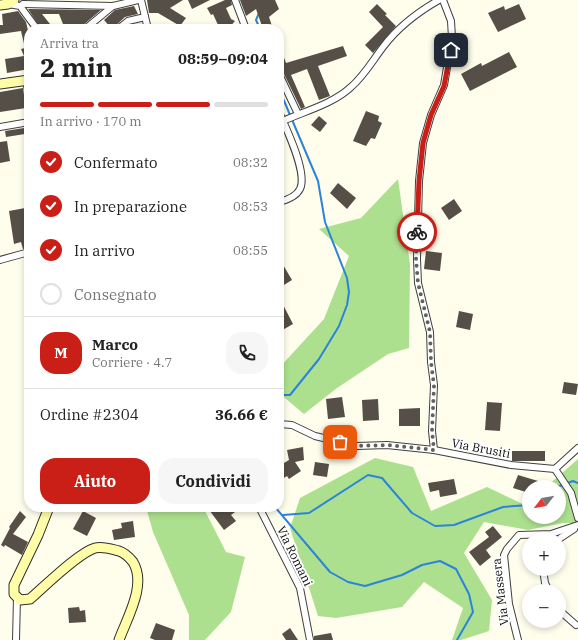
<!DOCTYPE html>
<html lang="it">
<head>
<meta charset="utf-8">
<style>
	:root { --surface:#fff; --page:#f6f6f6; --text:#222; --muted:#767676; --line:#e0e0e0; --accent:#ca1f17 }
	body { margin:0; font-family:"IBM Plex Serif",serif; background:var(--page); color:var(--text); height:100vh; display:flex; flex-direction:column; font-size:15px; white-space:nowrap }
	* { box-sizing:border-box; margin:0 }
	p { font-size:13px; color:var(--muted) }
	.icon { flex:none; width:22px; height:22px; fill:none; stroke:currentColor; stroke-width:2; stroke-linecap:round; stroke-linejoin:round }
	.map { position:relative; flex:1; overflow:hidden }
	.drawer { position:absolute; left:24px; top:24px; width:260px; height:488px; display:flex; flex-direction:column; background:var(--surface); border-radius:16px; box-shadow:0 2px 6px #0003 }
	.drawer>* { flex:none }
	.needle { width:26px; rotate:239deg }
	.fabs { position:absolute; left:522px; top:480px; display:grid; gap:8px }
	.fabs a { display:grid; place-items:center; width:44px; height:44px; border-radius:50%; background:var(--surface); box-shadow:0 2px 6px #0003; font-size:20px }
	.pin { position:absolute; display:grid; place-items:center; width:34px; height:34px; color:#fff; margin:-17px; border-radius:8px; box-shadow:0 2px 6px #0006 }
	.courier { position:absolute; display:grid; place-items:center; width:40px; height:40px; margin:-20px; border:3px solid #ca1f17; border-radius:50%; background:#fff; color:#222; box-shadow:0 1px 5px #0007 }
	.head em { font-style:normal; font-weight:800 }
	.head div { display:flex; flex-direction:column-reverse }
	.head { display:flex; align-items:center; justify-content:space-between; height:68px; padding:0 16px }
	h1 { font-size:26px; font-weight:800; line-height:30px }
	.bar { display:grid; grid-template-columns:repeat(4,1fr); gap:6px 4px; align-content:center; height:48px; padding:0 16px }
	.bar i { height:5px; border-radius:3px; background:var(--line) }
	.bar .selected { background:var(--accent) }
	.bar p { grid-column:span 4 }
	.line { display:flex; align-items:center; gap:10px; padding:0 16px; border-top:1px solid var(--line) }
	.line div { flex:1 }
	.round { display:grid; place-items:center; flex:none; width:42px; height:42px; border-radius:16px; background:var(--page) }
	ol { padding:0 16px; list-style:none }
	li { display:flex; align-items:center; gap:12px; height:44px }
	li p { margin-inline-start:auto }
	li .icon { padding:4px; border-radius:50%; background:var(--accent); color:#fff; stroke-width:4 }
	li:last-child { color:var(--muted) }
	li i { width:22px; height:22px; border:2px solid var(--line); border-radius:50% }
	.button { display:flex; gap:8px; margin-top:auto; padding:8px 16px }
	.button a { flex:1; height:46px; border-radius:16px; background:var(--accent); color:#fff; font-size:16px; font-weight:800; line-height:46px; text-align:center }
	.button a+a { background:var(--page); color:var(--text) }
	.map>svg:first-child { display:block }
	.forest { fill:#ace08f }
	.plaza { fill:#f0ecda }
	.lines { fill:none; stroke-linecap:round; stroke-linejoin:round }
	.stream { stroke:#2b84da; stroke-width:2 }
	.building { fill:#564f48 }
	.street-casing { stroke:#404040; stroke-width:8 }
	.secondary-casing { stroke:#2f2f2f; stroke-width:11 }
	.street { stroke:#fff; stroke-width:6 }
	.secondary { stroke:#fffda7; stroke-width:9 }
	.done { stroke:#62615b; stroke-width:4; stroke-dasharray:0 7.2 }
	.route { stroke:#ca1f17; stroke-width:5 }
	.labels { text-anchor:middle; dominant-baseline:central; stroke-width:4; stroke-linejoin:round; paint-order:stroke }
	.street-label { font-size:12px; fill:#0d0d0d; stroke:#fff }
</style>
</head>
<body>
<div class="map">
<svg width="578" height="640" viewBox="0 0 578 640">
	<rect width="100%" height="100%" fill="#fffdec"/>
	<g class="forest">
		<path d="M398,179L410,264L409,348L388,354L337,388L304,414L279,393V368L324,319L349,256L319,229L361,218Z"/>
		<path d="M375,458L413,467L431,511L487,487L525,505L529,502V517H559V487H546L578,459V523H563L528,530L484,522L464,553L492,600L489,631L461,640H452L463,608L424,582L402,607L336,618L318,616L290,528L300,498Z"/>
		<path d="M146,507H201L205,511L226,552L245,557L231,612L205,640H189V615L153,532Z"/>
	</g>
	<path class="plaza" d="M141,20L143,29H121L128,24Z"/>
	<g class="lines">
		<g class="stream">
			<path d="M259,13L256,20L260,29"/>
			<path d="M279,89L318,181L325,222L347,278L349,292L347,305L339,326L319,359L290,395H279"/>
			<path d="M557,487L573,481L578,483"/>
			<path d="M275,507L330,572L348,582L365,586L402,575L422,565L440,561L456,569L469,594L473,612L457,640"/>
			<path d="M283,515L309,513L368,475L382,478L412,513L435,526L454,525L503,507L529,505"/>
		</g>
	</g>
	<g class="building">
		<path d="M147,0H183L170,8L186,18L180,26L158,13H149Z"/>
		<path d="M188,0H210L192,9Z"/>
		<path d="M225,0H231L232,5L226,8L231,19L235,21L228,29H218V25L213,14L211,15L207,8Z"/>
		<path d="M240,0H275L279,9L269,17L273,29H263L256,9L246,16Z"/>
		<path d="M377,4L387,14L385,15L396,26L373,53L365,45L383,27L369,12Z"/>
		<path d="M519,4L526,19L498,32L488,13L504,6L505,10Z"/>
		<path d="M134,6L138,14L125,17L112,29L104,20L115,10Z"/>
		<path d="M28,9L101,10L82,26L81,29H65L59,14H42L54,29H41Z"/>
		<path d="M18,11L26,22L29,35V69L7,73L5,59L24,56L21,49L25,48L21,31L0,34V25H3L2,14Z"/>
		<path d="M279,44L286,63L343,46L347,56L318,66L330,96L319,100L307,69L291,75L305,107L301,109L283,72L279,69Z"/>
		<path d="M509,52L517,67L470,91L461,74L481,63L482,66Z"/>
		<path d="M23,88L26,108L0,112V92Z"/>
		<path d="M366,111L379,116L378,121L382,123L375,139L371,138L366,146L353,141Z"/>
		<path d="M319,116L327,123L320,132L311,125Z"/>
		<path d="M24,128L25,134L6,137L5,131Z"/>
		<path d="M7,141L10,161L0,163V142Z"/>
		<path d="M338,183L356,198L347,209L330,193Z"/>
		<path d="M454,199L462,211L449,220L441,208Z"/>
		<path d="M25,208L29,227V248L23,249L21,242L14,244L9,211Z"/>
		<path d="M426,251L442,253L440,271L424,269Z"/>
		<path d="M279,258L292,280L279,288Z"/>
		<path d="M279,297L293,324L279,332Z"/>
		<path d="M459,311L473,314L470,330L456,327Z"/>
		<path d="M564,382L578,384L576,395L562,393Z"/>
		<path d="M342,397L345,417L328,419L326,399Z"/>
		<path d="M378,399L379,420L363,421L362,400Z"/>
		<path d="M487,402L502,403L500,431L485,430Z"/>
		<path d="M420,408V426H399V409Z"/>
		<path d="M303,447L304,460L295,462L301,471L289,479L287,476L279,481V466L289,460L287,450Z"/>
		<rect x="512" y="451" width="33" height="10"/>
		<path d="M315,462L329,464L327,477L313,475Z"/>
		<path d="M518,475L538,481L536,487H529V493L513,488Z"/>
		<path d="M454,479L457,494L440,497L439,490L430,492L428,483Z"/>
		<path d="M207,507H242L231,515L236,521L224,530Z"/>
		<path d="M20,511L26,517L13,534L28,542L22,555L5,545L4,547L1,545L10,528L9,527Z"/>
		<path d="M83,511L96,518L87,536L73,529Z"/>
		<path d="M133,521L135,537L114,540L112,530L122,528L121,523Z"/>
		<path d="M493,526L502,537L486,550L491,557L480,566L469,552L489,537L485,532Z"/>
		<path d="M79,607L80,611L85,610L86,622L69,623L68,608Z"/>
		<path d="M156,623L175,630L172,640H155L150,638Z"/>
		<path d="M290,628L298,640H286L282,634Z"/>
		<path d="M331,633L333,640H314V636Z"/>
	</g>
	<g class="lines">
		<g class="street-casing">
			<g id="street">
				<path d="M141,0L148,29"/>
				<path d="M235,0L246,29"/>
				<path d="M8,4L20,6L37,29"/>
				<path d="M23,4L113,6L138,0"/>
				<path d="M85,29L113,6"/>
				<path d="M118,29L128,21L145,17"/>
				<path d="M279,74L298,114"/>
				<path d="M26,80L29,96"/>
				<path d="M279,112C286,128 308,173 300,189C296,197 287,200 279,202"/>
				<path d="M283,121C305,111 333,104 351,87C364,76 373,60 383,47C398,27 418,12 439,0"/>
				<path d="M0,127L29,122"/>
				<path d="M0,260L29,252"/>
				<path d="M279,424L292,425L315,436L357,446L387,445L434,450L511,465L555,469L578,448"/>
				<path d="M434,450L432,431L434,385L431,362L430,332L418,283L417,259L419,181L423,143L431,115L444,85L452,38L451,21L443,0"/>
				<path d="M555,469L571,493L578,518"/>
				<path d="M259,507L300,588L310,640"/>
				<path d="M559,539L574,529"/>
				<path d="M543,569L545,583L549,591"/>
				<path d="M559,610L576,625"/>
				<path d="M16,640L17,597"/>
				<path d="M518,640L509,604L504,555L507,549L519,535L551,534L578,525"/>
			</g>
		</g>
		<g class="secondary-casing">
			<g id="secondary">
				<path d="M0,5L8,4L14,0"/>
				<path d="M0,84L29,80"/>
				<path d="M49,507L38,535L14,585V594L20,600L30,599C44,587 78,553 95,548C103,546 111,549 119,551C125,553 129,557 133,562C147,585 127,618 119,640"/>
			</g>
		</g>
		<use href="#street" class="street"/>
		<use href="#secondary" class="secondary"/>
	</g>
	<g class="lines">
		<path class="done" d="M340,442L357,446L387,445L434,450L432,431L434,386L431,362L430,332L418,283L416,259L417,232"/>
		<path class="route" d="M417,232L419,181L423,143L431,115L444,86L451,50"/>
	</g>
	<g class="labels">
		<g class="street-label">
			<text transform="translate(481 448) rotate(11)">Via Brusiti</text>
			<text transform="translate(295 556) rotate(64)">Via Romani</text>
			<text transform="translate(500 592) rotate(-97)">Via Massera</text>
		</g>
	</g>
</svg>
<div class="fabs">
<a><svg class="needle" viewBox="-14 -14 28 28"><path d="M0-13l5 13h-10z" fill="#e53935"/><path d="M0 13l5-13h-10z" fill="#767676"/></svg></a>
<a>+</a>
<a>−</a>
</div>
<div class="pin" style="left:340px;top:442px;background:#ea580c"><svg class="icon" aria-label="bag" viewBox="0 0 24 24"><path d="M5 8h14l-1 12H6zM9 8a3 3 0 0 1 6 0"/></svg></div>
<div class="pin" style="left:451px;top:50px;background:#1f2937"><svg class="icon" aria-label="home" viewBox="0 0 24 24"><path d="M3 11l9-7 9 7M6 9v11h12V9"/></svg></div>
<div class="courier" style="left:417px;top:232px"><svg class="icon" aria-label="bike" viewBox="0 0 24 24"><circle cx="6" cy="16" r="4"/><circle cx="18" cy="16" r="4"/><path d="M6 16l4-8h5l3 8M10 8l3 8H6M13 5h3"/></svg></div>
<section class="drawer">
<div class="head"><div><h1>2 min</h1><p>Arriva tra</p></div><em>08:59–09:04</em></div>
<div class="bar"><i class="selected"></i><i class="selected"></i><i class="selected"></i><i></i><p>In arrivo · 170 m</p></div>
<ol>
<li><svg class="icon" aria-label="check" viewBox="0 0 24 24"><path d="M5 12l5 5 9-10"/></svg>Confermato<p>08:32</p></li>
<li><svg class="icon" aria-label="check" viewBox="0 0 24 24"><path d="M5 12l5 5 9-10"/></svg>In preparazione<p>08:53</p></li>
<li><svg class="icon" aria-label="check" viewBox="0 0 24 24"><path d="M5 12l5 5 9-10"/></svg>In arrivo<p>08:55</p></li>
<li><i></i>Consegnato</li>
</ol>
<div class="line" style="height:72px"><b class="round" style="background:var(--accent);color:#fff">M</b><div><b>Marco</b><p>Corriere · 4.7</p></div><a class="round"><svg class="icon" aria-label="phone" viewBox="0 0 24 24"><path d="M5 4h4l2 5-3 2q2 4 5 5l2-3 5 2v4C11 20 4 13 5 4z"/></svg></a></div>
<div class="line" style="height:52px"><div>Ordine #2304</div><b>36.66 €</b></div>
<div class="button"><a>Aiuto</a><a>Condividi</a></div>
</section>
</div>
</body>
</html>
